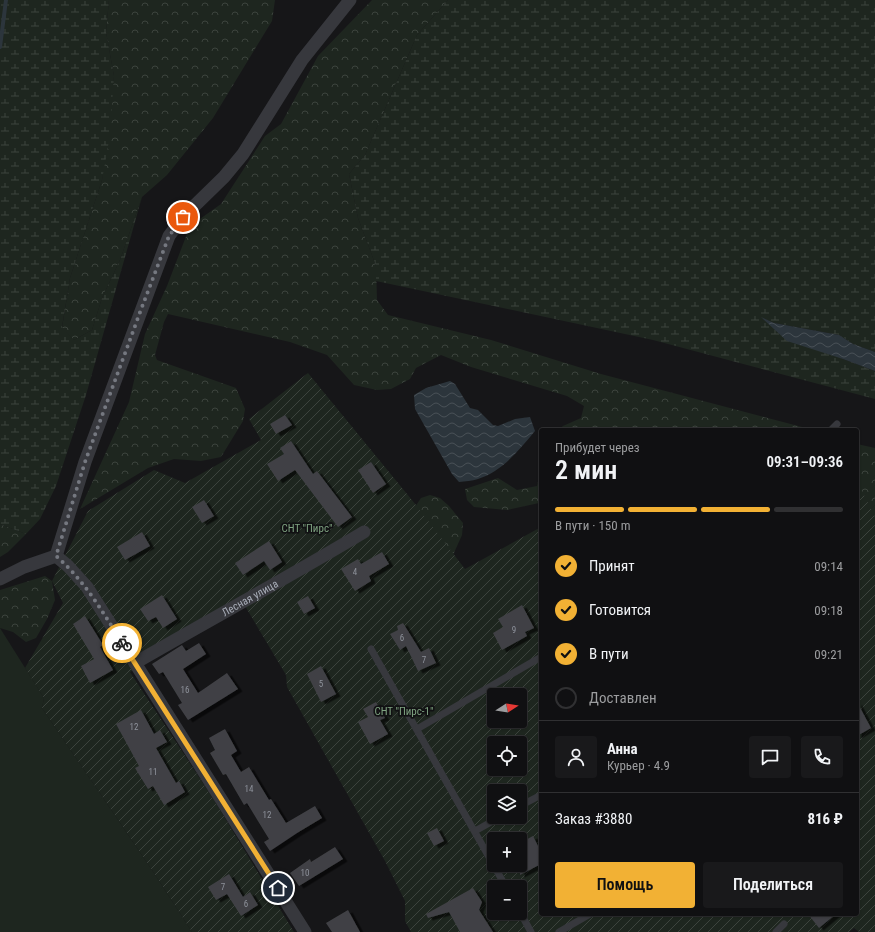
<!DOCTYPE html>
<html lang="ru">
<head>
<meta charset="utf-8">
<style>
	:root { --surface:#101012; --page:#19191b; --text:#f1f3f6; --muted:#9c9d9f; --line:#303032; --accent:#f2b134 }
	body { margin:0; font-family:"Roboto Condensed",sans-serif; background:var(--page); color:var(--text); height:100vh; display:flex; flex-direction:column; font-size:15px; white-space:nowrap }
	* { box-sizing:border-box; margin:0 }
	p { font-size:13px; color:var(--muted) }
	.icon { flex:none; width:22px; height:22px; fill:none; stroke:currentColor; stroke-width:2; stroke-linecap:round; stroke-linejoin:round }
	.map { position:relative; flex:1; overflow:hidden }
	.sheet { position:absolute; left:539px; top:428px; width:320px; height:488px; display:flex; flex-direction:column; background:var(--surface); border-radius:4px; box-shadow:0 1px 3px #0004,0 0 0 1px var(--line) }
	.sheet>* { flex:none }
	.needle { width:26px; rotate:78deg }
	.tools { position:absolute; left:487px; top:688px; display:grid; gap:8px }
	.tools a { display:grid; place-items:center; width:40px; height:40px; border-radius:4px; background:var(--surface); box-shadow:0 1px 3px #0004,0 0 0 1px var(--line); font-size:20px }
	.pin { position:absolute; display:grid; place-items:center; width:34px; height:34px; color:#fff; margin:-17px; border:2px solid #fff; border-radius:50%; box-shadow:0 1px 4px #0007 }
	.courier { position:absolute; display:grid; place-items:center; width:40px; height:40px; margin:-20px; border:3px solid #f2b134; border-radius:50%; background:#fff; color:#222; box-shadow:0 1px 5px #0007 }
	.overview em { font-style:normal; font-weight:600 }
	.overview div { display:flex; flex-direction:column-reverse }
	.overview { display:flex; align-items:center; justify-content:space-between; height:68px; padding:0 16px }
	h1 { font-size:26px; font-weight:600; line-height:30px }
	.bar { display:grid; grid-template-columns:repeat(4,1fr); gap:6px 4px; align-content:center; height:48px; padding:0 16px }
	.bar i { height:5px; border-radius:3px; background:var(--line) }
	.bar .selected { background:var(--accent) }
	.bar p { grid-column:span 4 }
	.line { display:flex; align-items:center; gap:10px; padding:0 16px; border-top:1px solid var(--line) }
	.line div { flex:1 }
	.round { display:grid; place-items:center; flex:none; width:42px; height:42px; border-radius:4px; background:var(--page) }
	ol { padding:0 16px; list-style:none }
	li { display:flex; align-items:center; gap:12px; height:44px }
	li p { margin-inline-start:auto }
	li .icon { padding:4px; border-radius:50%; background:var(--accent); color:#111; stroke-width:4 }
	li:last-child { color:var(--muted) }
	li i { width:22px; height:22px; border:2px solid var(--line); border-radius:50% }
	.cta { display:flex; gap:8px; margin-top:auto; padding:8px 16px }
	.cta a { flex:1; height:46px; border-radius:4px; background:var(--accent); color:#111; font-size:16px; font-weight:600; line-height:46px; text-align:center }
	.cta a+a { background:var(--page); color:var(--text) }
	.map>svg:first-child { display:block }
	.grass { fill:#1e261f }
	.forest { fill:url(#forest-crowns) }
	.wetland { fill:url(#wetland-marsh) }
	.garden { fill:url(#garden-furrows); fill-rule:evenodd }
	.water { fill:url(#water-waves) }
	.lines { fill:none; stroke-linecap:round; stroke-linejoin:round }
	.stream { stroke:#2c353c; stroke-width:4 }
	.building { fill:#404145; filter:url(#shadow) }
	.lane { stroke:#37383d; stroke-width:7 }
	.street { stroke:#37383d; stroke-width:13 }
	.done { stroke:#757880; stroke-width:4; stroke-dasharray:0 7.2 }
	.route { stroke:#f2b134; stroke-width:5 }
	.labels { text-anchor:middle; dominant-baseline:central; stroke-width:3.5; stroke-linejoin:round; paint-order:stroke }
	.number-label { font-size:9px; fill:#8e929b }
	.park-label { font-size:11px; fill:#7fa381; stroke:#111113 }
	.street-label { font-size:11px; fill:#a8adb8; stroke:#111113 }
</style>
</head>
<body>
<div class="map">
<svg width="875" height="932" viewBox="0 0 875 932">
	<defs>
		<pattern id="forest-crowns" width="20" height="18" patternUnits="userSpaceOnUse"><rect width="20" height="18" fill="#1e261f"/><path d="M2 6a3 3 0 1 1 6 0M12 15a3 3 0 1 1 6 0" fill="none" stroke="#3c433d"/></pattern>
		<pattern id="wetland-marsh" width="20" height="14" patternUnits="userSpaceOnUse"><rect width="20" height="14" fill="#1e261f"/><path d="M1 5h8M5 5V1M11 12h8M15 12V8" fill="none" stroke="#3c433d"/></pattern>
		<pattern id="garden-furrows" width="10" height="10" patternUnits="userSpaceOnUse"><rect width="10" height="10" fill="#1e261f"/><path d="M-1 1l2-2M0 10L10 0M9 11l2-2" fill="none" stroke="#3c433d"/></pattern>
		<pattern id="water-waves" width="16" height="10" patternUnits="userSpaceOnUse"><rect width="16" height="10" fill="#2c353c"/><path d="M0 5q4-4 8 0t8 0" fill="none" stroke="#485056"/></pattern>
		<filter id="shadow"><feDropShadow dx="4.5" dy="2.5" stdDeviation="0" flood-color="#0009"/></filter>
	</defs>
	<rect width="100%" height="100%" fill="#161618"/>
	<path class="grass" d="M0,628L44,698L42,708L152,870L192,932H0Z"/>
	<g class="forest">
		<path d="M109,0H275L272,21L213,118L167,175L142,197L120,260L102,298L92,330L74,340L62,328L70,278L102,180L114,76L106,32Z"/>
		<path d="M372,0H448L417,35L365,155L349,174L358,218L376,266L377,300L388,315L491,340L601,374L806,428L807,430H558L563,426L581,418L584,406L567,396L471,367L441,355L416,368L410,379L391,389L377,390L354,385L327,355L290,342L168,314L164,322L155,355L157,360L236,388L245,409L243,421L221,457L201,461L174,459L148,468L80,509L129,402L145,334L167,286L190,226L221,204L265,136L281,124L318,56Z"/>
		<path d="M857,444L875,448V547L857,508Z"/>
		<path d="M541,469V502L539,503L507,510L474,507L467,500L465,489L498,478L517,490L537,486Z"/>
		<path d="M430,495L440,498L449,506L463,523L462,535L453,555L413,510L421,498Z"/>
		<path d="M0,524L26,534L8,552L0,557Z"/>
		<path d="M45,576L52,581L55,600L47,619L36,638L26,642L13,632L0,628V590Z"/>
	</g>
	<g class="wetland">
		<path d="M0,0H109L106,32L114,76L110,135L102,180L70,278L62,327L74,340L92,330L102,298L120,260L142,197L86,395L56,486L40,519L26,534L0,524Z"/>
		<path d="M448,0H875V352L853,344L839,335L774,323L762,318L843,359L875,371V399L653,340L376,281V266L358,218L349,174L365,155L417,35Z"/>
	</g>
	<path class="garden" d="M308,373L416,505L465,569L541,527V914H857V489L862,491L875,517V932H859L854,928L849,932H411L405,921V901L385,861L287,687L286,675L245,606L130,672L214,800L294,932H192L152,870L42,708L44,698L25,668L63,603L52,581L88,511L154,470L185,483L261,440L249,419ZM494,695H520V721H494ZM494,743H520V769H494ZM494,791H520V817H494ZM494,839H520V865H494ZM494,887H520V913H494Z"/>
	<g class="water">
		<path d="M761,317L774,323L839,335L853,344L875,352V371L843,359L787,341Z"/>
		<path d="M450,381L455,384L470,408L478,410L493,425L498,426L515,419L530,417L535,431C519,450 503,471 478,479C472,481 465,481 459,482L452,474L415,409L414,395L426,388Z"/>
	</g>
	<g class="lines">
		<path class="stream" d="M0,47L6,0"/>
	</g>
	<g class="building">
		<path d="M285,415L292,425L276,434L270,424Z"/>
		<path d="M291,441L313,474L317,471L352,517L338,527L295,470L278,481L267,464L284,454L280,448Z"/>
		<path d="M371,462L386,484L373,493L358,470Z"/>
		<path d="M204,500L214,516L202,523L192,507Z"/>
		<path d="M142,532L150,546L125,560L117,547Z"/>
		<path d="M269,541L282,562L270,570L264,561L243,575L235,563Z"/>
		<path d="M382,552L389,564L369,576L371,581L355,591L341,569L358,559L361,564Z"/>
		<path d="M162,595L177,619L163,628L156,617L148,621L140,609Z"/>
		<path d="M308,596L315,608L304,614L297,602Z"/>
		<path d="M522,605L534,628L525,632L527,636L502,650L493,633L503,627L498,619Z"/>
		<path d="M85,616L103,645L100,647L113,670L90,683L81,666L94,659L73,624Z"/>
		<path d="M403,623L421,652L429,648L436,663L418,671L406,646L400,650L390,634L398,630L397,626Z"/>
		<path d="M199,643L206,654L183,669L198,693L227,673L238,689L188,720L178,705L182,703L163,672L159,674L152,664L182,645L186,651Z"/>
		<path d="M321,666L336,694L321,702L307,674Z"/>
		<path d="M376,702L385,718L380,720L388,734L370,744L358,722L368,717L363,709Z"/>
		<path d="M857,702L871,728L857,736Z"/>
		<path d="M141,710L154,734L160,730L167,742L156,748L176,783L179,781L185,792L164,805L153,786L148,789L135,768L139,766L116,724Z"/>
		<path d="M225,729L237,751L231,755L241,772L249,767L269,800L271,799L286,823L315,806L322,818L297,833L270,851L264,842L269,839L247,803L244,805L226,774L223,775L210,753L215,750L209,738Z"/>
		<path d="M437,828L444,841L434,846L427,833Z"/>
		<path d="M533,836L541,852V864L520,875V843Z"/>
		<path d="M335,847L343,859L299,886L290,873L310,859L311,862Z"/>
		<path d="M229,874L243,897L250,892L258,905L241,916L227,894L216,900L208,887Z"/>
		<path d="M473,888L482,902L479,910L493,932H460L449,912L428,918L426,914Z"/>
		<path d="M348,910L360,932H332L326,923Z"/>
		<path d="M808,914H836L819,928Z"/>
	</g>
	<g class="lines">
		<g class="lane">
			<path d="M831,430L837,424"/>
			<path d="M371,649L506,887"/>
			<path d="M417,729L541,657"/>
			<path d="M520,806L541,795"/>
			<path d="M475,831L500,817"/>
			<path d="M520,912L531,932"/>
			<path d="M559,932L590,914"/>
			<path d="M776,932L784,924"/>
		</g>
		<g class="street">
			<path d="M56,556L85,462L169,236L183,217L224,177L243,154L302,60L350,0"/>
			<path d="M56,556L68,566L87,587L305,932"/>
			<path d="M0,579L24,567L56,556"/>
			<path id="s1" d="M135,663C211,619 289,577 364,532"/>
		</g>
	</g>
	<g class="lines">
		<path class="done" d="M122,643C103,612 84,580 56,556L85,462L142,307L169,236L183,217"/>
		<path class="route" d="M122,643L278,888"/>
	</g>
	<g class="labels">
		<g class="number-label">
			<text x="355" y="572">4</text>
			<text x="514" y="630">9</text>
			<text x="402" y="638">6</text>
			<text x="424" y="660">7</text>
			<text x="321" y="684">5</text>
			<text x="185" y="690">16</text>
			<text x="134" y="727">12</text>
			<text x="153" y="772">11</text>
			<text x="249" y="789">14</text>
			<text x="267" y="815">12</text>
			<text x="305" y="873">10</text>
			<text x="223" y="887">7</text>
			<text x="246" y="904">6</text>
		</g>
		<g class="park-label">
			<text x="307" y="528">СНТ "Пирс"</text>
			<text x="404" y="711">СНТ "Пирс-1"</text>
		</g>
		<g class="street-label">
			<text stroke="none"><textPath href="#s1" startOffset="132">Лесная улица</textPath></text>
		</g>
	</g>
</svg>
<div class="tools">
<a><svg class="needle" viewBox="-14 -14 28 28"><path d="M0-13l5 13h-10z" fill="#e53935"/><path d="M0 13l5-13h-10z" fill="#9c9d9f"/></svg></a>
<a><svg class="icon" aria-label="locate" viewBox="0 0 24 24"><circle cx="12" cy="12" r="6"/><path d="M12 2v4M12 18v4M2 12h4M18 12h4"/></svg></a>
<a><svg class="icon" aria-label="layers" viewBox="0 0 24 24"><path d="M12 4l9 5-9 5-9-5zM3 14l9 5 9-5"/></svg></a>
<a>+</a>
<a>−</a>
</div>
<div class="pin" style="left:183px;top:217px;background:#ea580c"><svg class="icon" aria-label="bag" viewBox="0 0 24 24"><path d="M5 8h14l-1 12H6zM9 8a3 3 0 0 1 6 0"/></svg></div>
<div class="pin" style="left:278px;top:888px;background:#1f2937"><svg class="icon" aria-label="home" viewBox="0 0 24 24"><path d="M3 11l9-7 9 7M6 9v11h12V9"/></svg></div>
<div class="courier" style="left:122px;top:643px"><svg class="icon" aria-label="bike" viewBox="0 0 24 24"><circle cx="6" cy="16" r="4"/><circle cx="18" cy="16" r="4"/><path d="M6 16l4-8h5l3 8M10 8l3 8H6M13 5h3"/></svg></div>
<section class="sheet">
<div class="overview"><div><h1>2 мин</h1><p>Прибудет через</p></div><em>09:31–09:36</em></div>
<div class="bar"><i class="selected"></i><i class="selected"></i><i class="selected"></i><i></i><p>В пути · 150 m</p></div>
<ol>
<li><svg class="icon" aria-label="check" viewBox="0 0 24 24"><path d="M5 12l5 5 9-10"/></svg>Принят<p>09:14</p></li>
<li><svg class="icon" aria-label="check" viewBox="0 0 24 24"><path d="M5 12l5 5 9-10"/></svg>Готовится<p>09:18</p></li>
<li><svg class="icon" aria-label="check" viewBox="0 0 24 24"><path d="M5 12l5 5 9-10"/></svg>В пути<p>09:21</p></li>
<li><i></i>Доставлен</li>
</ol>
<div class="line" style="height:72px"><a class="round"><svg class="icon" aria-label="person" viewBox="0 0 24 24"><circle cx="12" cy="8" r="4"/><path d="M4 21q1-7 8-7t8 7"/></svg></a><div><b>Анна</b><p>Курьер · 4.9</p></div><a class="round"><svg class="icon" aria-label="chat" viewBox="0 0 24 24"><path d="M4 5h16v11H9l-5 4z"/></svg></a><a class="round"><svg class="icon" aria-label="phone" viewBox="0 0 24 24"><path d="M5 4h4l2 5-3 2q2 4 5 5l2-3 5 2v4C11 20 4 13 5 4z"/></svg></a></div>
<div class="line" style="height:52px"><div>Заказ #3880</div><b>816 ₽</b></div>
<div class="cta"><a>Помощь</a><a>Поделиться</a></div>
</section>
</div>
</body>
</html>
